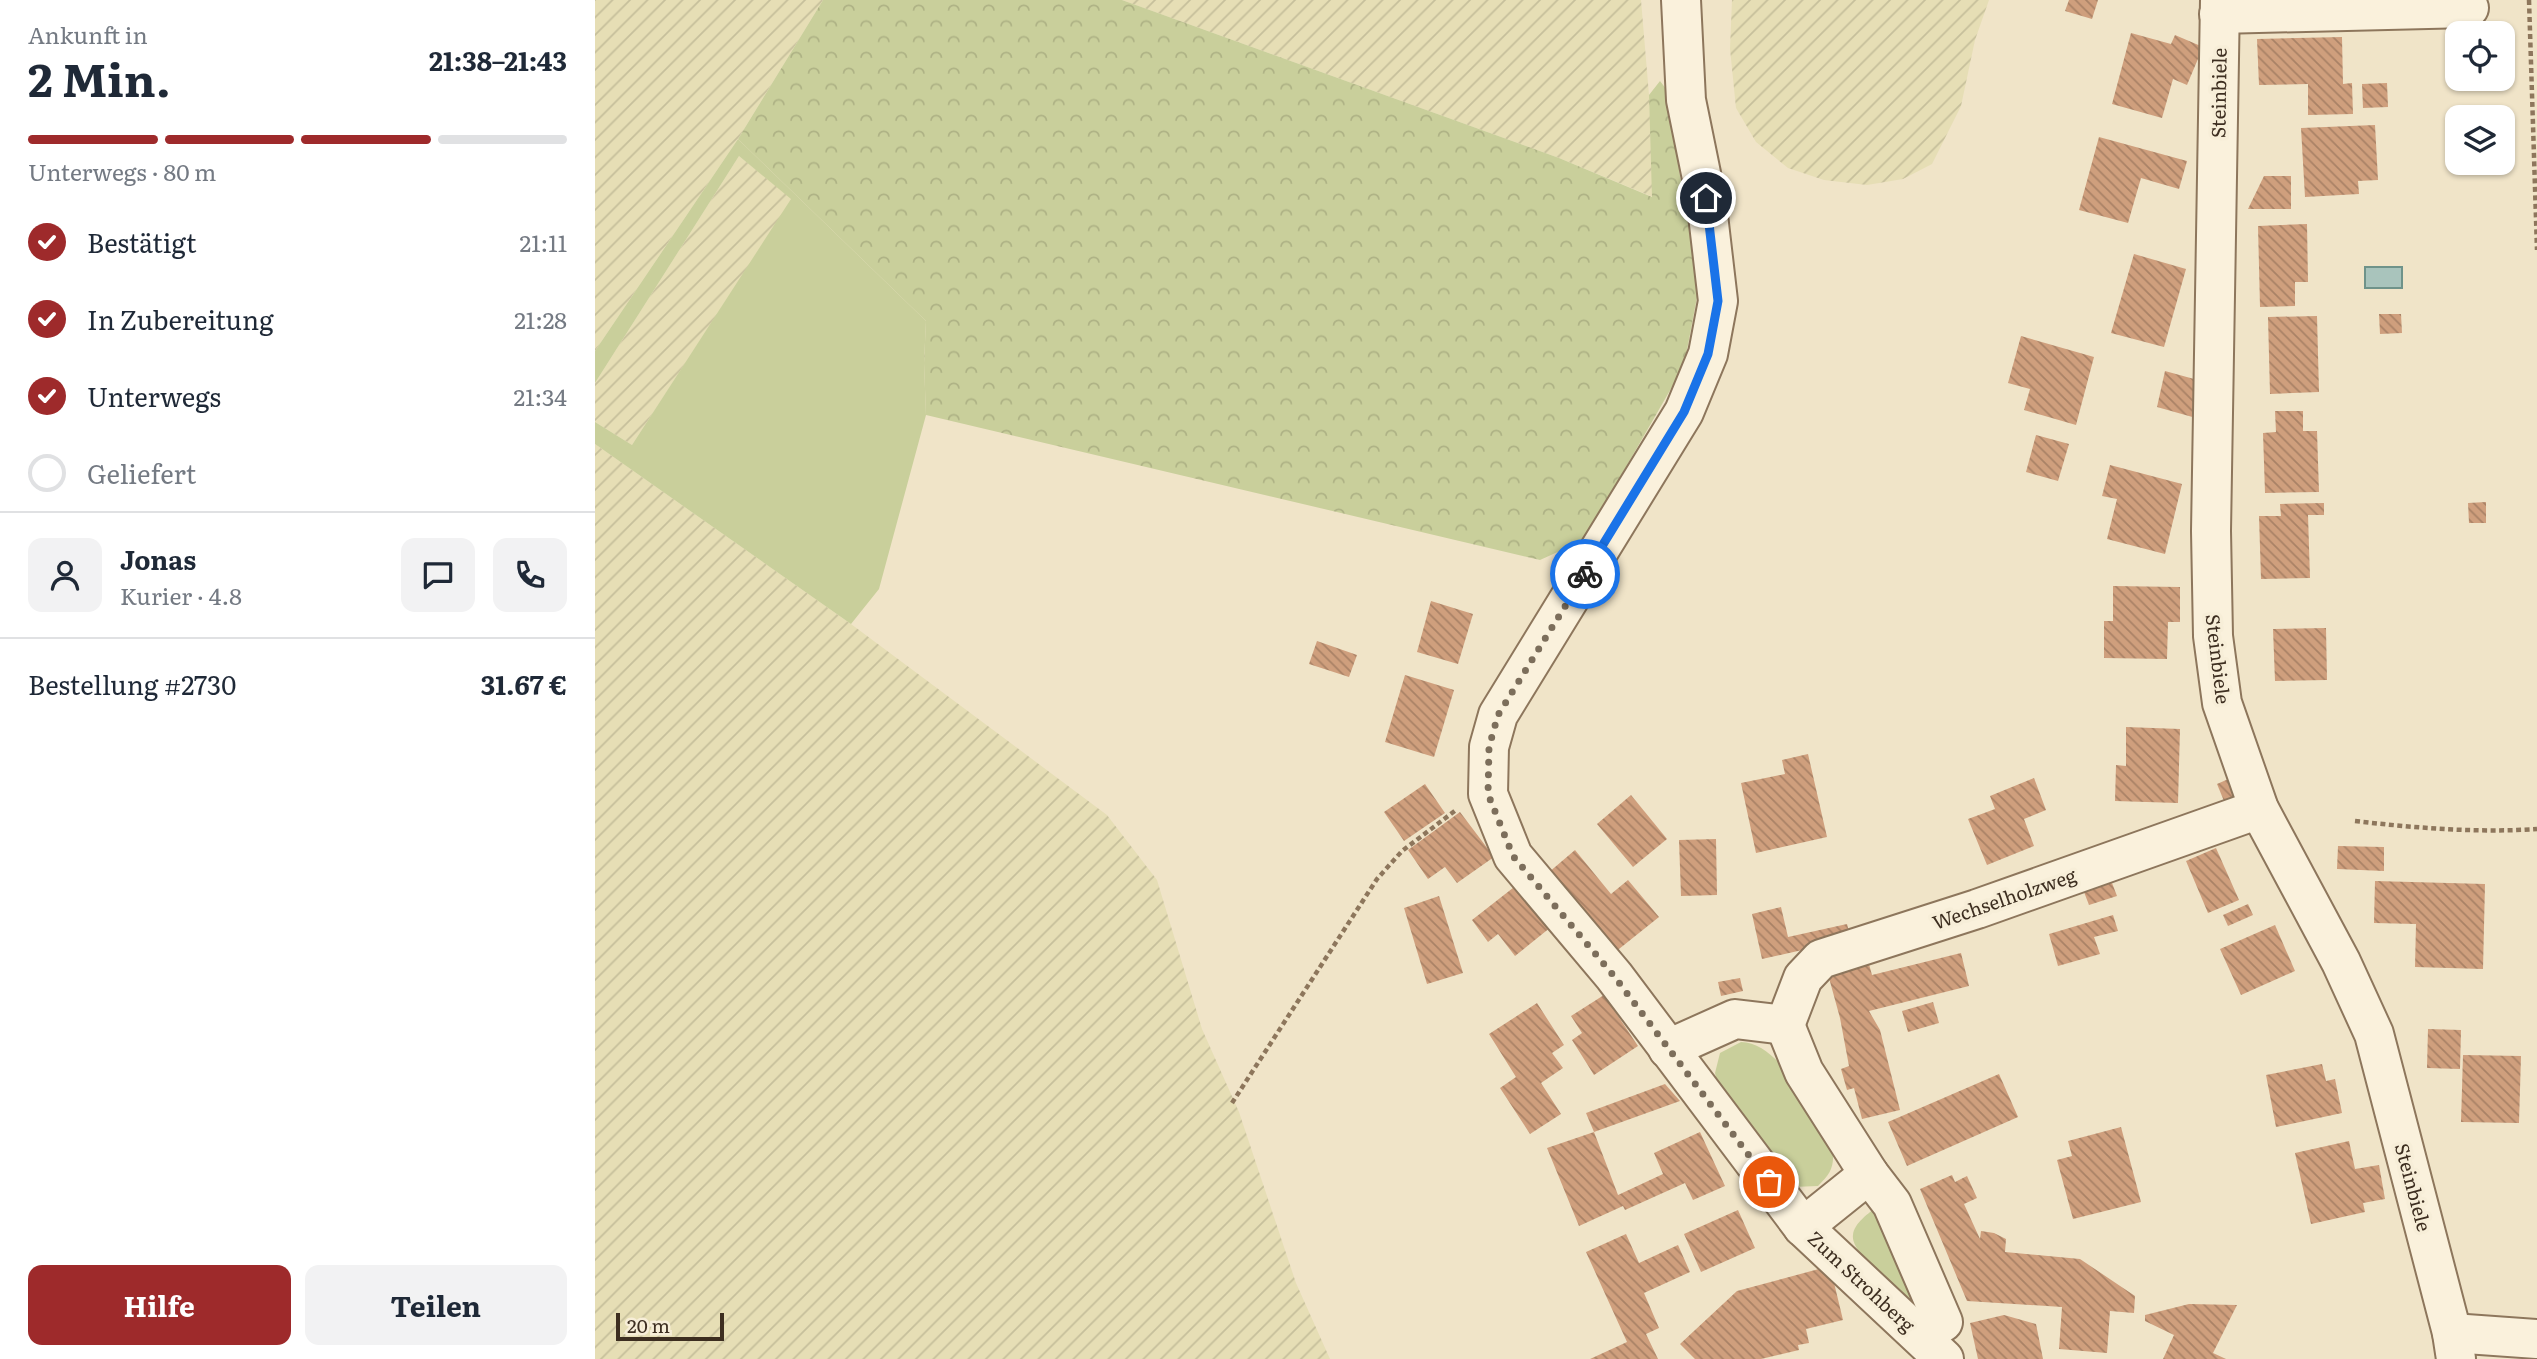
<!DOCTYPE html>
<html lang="de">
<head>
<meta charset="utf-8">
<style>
	:root { --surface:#fff; --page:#f2f2f3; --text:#1f2937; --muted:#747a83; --line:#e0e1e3; --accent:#9e2a2b }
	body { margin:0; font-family:Literata,serif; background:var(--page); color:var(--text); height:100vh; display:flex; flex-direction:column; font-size:26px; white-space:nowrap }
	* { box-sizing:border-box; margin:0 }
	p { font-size:23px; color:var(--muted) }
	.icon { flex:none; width:38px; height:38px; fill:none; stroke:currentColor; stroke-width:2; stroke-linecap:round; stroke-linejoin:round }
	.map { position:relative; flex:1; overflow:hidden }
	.details { display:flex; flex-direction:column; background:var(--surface); width:595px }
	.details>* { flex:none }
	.fabs { position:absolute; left:1850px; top:21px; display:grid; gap:14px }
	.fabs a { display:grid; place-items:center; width:70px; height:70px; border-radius:14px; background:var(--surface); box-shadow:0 2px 5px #0004; font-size:35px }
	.scale { position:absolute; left:21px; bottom:18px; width:108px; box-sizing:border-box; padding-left:7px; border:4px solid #3d2e20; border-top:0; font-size:19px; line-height:24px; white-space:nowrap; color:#3d2e20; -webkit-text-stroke:5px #f7eed8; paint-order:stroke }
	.pin { position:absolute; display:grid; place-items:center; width:60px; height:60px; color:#fff; margin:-30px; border:4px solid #fff; border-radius:50%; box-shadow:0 2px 7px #0007 }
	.courier { position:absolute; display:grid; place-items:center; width:70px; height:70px; margin:-35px; border:5px solid #1a73e8; border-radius:50%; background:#fff; color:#222; box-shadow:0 2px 9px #0007 }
	.overview em { font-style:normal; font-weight:700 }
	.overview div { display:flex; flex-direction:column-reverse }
	.overview { display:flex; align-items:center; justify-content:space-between; height:119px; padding:0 28px }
	h1 { font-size:46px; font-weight:700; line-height:52px }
	.bar { display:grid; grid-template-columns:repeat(4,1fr); gap:10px 7px; align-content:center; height:84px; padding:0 28px }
	.bar i { height:9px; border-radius:5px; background:var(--line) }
	.bar .active { background:var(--accent) }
	.bar p { grid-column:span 4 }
	.line { display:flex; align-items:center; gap:18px; padding:0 28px; border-top:2px solid var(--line) }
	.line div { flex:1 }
	.round { display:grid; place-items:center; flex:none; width:74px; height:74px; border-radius:14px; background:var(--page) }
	ol { padding:0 28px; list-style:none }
	li { display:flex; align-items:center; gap:21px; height:77px }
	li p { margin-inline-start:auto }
	li .icon { padding:7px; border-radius:50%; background:var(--accent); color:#fff; stroke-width:4 }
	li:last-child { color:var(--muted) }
	li i { width:38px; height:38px; border:4px solid var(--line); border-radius:50% }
	.action { display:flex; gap:14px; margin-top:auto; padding:14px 28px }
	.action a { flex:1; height:80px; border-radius:14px; background:var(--accent); color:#fff; font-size:28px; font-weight:700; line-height:80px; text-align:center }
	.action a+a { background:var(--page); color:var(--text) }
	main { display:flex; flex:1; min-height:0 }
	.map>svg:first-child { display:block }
	.farmland { fill:url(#farmland-furrows) }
	.green { fill:#c9cf9b }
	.forest { fill:url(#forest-crowns) }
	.water { fill:#a9c4bc; stroke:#6f938a; stroke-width:2 }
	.building { fill:url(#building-back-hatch) }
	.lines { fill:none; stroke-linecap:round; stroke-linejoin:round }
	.minor-casing { stroke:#8d765c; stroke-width:42 }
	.path { stroke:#8d765c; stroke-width:4.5; stroke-dasharray:5 3.5; stroke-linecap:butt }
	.minor { stroke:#faf1dc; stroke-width:38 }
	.done { stroke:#7c6e5b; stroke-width:7; stroke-dasharray:0 12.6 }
	.route { stroke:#1a73e8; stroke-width:9 }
	.labels { text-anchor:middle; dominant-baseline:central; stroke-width:7; stroke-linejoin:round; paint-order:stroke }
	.street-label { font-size:19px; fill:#3d2e20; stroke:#f7eed8 }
</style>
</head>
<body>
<main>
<section class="details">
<div class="overview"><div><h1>2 Min.</h1><p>Ankunft in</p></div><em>21:38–21:43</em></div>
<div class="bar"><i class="active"></i><i class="active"></i><i class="active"></i><i></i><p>Unterwegs · 80 m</p></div>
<ol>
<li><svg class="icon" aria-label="check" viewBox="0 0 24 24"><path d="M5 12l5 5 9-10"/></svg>Bestätigt<p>21:11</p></li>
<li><svg class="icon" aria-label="check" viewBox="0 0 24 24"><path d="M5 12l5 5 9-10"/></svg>In Zubereitung<p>21:28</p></li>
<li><svg class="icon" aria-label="check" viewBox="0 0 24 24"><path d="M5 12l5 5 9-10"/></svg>Unterwegs<p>21:34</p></li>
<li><i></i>Geliefert</li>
</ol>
<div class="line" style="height:126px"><a class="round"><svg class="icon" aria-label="person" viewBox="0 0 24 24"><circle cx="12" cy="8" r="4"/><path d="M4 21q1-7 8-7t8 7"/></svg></a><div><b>Jonas</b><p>Kurier · 4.8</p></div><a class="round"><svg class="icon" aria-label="chat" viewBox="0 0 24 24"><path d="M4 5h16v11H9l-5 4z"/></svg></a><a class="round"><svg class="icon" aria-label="phone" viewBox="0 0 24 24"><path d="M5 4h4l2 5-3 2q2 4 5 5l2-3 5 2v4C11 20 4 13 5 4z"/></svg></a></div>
<div class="line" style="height:91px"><div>Bestellung #2730</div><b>31.67 €</b></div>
<div class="action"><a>Hilfe</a><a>Teilen</a></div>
</section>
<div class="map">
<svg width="1942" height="1359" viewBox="0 0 1942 1359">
	<defs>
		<pattern id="farmland-furrows" width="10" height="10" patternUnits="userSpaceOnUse" patternTransform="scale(1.75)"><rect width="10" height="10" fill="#e6deb5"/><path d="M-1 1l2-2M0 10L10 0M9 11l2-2" fill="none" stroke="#c6bf9b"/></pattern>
		<pattern id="forest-crowns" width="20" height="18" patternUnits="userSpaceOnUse" patternTransform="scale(1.75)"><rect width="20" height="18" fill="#c9cf9b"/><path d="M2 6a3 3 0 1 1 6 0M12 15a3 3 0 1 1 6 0" fill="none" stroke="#aeb285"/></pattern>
		<pattern id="building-back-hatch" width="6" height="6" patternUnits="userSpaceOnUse" patternTransform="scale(1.75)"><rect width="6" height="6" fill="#cf9f7d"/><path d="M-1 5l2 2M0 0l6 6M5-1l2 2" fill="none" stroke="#a98266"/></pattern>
	</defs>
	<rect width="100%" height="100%" fill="#f0e4c8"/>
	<g class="farmland">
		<path d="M0,0H228L143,139L0,351Z"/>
		<path d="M527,0H1046L1054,95L1058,197L964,158Z"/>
		<path d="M1137,0H1394L1380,40L1366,106L1337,164L1308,179L1272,185L1229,180L1193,168L1161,142L1141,108L1135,49Z"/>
		<path d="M144,156L197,199L37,445L0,422V383Z"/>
		<path d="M0,444L256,624L512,815L562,880L607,1029L644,1112L701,1283L735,1359H0Z"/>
	</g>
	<g class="green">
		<path d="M143,139L331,321L329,363L331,415L284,589L256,624L0,444V422L37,445L196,199L144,156L0,383V351Z"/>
		<path d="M1146,1042C1189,1043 1220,1120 1238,1152C1239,1169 1234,1175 1223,1186L1198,1187L1122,1081L1120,1073L1125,1053Z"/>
		<path d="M1283,1206L1320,1303C1305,1290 1255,1254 1258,1235C1259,1223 1274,1213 1283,1206Z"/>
	</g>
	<path class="forest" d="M228,0H527L964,158L1057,197L1054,95L1065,81L1075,94L1085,176L1106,276L1089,366L989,540L945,560L331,415L329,363L331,321L143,139Z"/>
	<rect class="water" x="1770" y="267" width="37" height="21"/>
	<g class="building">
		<path d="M1474,0H1503L1497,19L1470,11Z"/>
		<path d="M1536,33L1576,44L1580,35L1608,47L1592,85L1578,79L1567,118L1517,104Z"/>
		<path d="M1747,37L1748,84L1757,83L1758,114L1713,115V84L1664,85L1662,39Z"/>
		<path d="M1792,83L1793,107L1768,108L1767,84Z"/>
		<path d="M1780,125L1783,180L1763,181L1764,194L1710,197L1706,128Z"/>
		<path d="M1504,137L1592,161L1584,189L1546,178L1533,223L1484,210Z"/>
		<path d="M1669,176H1696V209H1653Z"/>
		<path d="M1712,224L1713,282H1700V306L1665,307L1663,226Z"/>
		<path d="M1539,254L1591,269L1569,347L1516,333Z"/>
		<path d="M1784,314H1806L1807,333L1785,334Z"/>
		<path d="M1722,316L1724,392L1675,394L1673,317Z"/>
		<path d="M1426,336L1499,357L1481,425L1429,410L1435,389L1413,383Z"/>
		<path d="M1570,371L1599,379L1601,418L1562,407Z"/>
		<path d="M1680,411H1708V431H1722L1724,492L1670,493L1668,433L1681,432Z"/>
		<path d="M1441,435L1474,444L1463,481L1431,472Z"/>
		<path d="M1515,465L1587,484L1570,554L1512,539L1522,499L1507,496Z"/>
		<path d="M1891,502V523H1874L1873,503Z"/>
		<path d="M1729,503V515H1713L1715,578L1666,579L1664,516H1686L1685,504Z"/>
		<path d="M1518,586L1585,587V622H1573L1572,659L1509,658V621H1518Z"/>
		<path d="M836,601L878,614L863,664L822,652Z"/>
		<path d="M1731,628L1732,680L1680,681L1678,629Z"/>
		<path d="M722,641L762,655L754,677L714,664Z"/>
		<path d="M810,675L859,690L839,757L790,742Z"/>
		<path d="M1531,727L1585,729L1583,803L1520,801L1521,765L1531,766Z"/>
		<path d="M1213,754L1232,837L1161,853L1146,783L1190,774L1187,760Z"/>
		<path d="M1638,777L1645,794L1629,801L1622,784Z"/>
		<path d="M1439,778L1451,810L1429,819L1439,846L1392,865L1373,819L1400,809L1395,796Z"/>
		<path d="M830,784L850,813L809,841L789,812Z"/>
		<path d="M1036,795L1072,839L1038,867L1002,824Z"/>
		<path d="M865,812L899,857L862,883L850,867L833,879L813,850Z"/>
		<path d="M1121,839L1122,895L1086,896L1084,840Z"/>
		<path d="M1743,846L1789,847V871L1742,869Z"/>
		<path d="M1621,848L1644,900L1613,913L1591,861Z"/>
		<path d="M980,850L1016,894L1033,880L1064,917L1019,953L953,873Z"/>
		<path d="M1780,881L1890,884L1888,969L1820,967L1821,924L1779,923Z"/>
		<path d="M1517,883L1522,896L1494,905L1489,892Z"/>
		<path d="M923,884L956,927L920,956L903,934L893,942L877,920Z"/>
		<path d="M844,896L868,973L832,984L809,908Z"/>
		<path d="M1653,904L1658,915L1633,926L1628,915Z"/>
		<path d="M1186,907L1193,937L1252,924L1256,939L1167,959L1157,914Z"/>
		<path d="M1518,915L1523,931L1499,937L1505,954L1463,966L1454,934Z"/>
		<path d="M1680,925L1700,971L1646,995L1625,949Z"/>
		<path d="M1366,953L1374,986L1274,1011L1285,1030L1305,1110L1267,1119L1259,1088L1252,1090L1246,1069L1254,1066L1245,1018L1231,967L1272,957L1277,975Z"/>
		<path d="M1145,978L1148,991L1126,996L1123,982Z"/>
		<path d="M1009,995L1043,1046L999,1075L977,1040L987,1033L976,1016Z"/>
		<path d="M1338,1002L1344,1023L1313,1032L1307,1011Z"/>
		<path d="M942,1003L969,1045L957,1053L968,1068L946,1083L966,1114L935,1134L905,1088L921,1077L894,1034Z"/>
		<path d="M1833,1029L1866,1030L1865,1069L1832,1068Z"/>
		<path d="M1868,1055L1926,1056L1924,1123L1866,1122Z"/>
		<path d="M1727,1064L1731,1081L1740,1079L1747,1113L1681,1127L1671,1075Z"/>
		<path d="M1404,1074L1423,1117L1312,1166L1293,1122Z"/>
		<path d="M1070,1084L1085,1101L999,1132L991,1113Z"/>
		<path d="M1526,1127L1546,1202L1478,1219L1462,1160L1477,1156L1473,1141Z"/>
		<path d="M999,1132L1023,1195L1068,1174L1059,1153L1105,1132L1130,1186L1098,1200L1090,1183L1030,1210L1028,1206L984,1226L952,1148Z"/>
		<path d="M1754,1141L1760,1169L1784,1165L1790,1199L1768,1203L1770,1212L1716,1224L1700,1153Z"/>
		<path d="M1357,1175L1360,1182L1372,1176L1382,1198L1369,1204L1385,1239L1386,1231L1399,1233L1411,1239L1410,1252L1485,1259L1540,1296L1539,1313L1515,1311L1512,1353L1464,1349L1467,1307L1372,1301L1325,1189Z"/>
		<path d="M1143,1210L1160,1248L1106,1272L1089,1234Z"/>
		<path d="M1031,1234L1044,1263L1083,1245L1095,1272L1049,1293L1064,1328L1051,1334L1063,1359H995L1032,1342L991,1252Z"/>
		<path d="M1235,1266L1248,1320L1211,1329L1214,1343L1203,1345L1204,1350L1166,1359H1100L1085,1344L1142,1291Z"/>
		<path d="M1594,1304L1642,1305L1618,1353L1631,1359H1568L1579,1335L1550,1321V1315Z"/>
		<path d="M1409,1315L1441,1324L1448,1359H1383L1375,1323Z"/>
	</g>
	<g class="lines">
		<g class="minor-casing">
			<g id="minor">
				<path d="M1086,0L1091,100L1111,198L1123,301L1113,354L1089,412L903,715L894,747L893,794L918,856L1019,976L1208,1227L1349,1359"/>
				<path d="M1625,0L1616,531L1618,636L1627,703L1664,809L1746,962L1779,1034L1857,1333L1861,1359"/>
				<path d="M1624,14L1874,8"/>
				<path d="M1190,1025L1208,978L1226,959L1382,909L1664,809"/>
				<path d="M1190,1025L1209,1072L1274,1174L1208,1227"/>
				<path d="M1073,1049L1140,1019L1190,1025"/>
				<path d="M1274,1174L1297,1204L1348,1322L1326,1336"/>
				<path d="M1857,1333L1942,1339"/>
			</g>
		</g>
		<g class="path">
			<path d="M1934,0L1942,250"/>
			<path d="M1760,821C1821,828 1881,833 1942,829"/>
			<path d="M637,1103L782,879L807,851L861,810"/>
		</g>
		<use href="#minor" class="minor"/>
	</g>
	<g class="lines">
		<path class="done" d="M990,574L903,715L894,747L893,794L918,856L1019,976L1174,1182"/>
		<path class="route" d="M990,574L1089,412L1113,354L1123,301L1111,198"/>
	</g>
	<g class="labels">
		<g class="street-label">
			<text transform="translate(1623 93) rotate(-89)">Steinbiele</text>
			<text transform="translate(1624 659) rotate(83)">Steinbiele</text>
			<text transform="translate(1409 898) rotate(-19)">Wechselholzweg</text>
			<text transform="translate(1819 1187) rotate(75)">Steinbiele</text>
			<text transform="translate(1267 1281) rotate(43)">Zum Strohberg</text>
		</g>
	</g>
</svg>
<div class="fabs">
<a><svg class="icon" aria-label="locate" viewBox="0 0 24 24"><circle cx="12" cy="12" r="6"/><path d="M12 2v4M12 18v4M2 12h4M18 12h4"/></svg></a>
<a><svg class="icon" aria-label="layers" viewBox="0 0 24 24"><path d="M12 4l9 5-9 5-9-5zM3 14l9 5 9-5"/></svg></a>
</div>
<div class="scale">20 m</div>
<div class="pin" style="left:1174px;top:1182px;background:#ea580c"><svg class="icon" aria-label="bag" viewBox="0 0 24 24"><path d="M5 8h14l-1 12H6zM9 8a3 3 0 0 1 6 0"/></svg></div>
<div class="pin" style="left:1111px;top:198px;background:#1f2937"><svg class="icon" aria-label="home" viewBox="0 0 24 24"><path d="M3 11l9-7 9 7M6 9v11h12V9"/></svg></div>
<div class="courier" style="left:990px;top:574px"><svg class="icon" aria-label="bike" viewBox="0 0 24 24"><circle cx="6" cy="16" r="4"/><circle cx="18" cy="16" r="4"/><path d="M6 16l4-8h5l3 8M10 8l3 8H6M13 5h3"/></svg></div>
</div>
</main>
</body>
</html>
